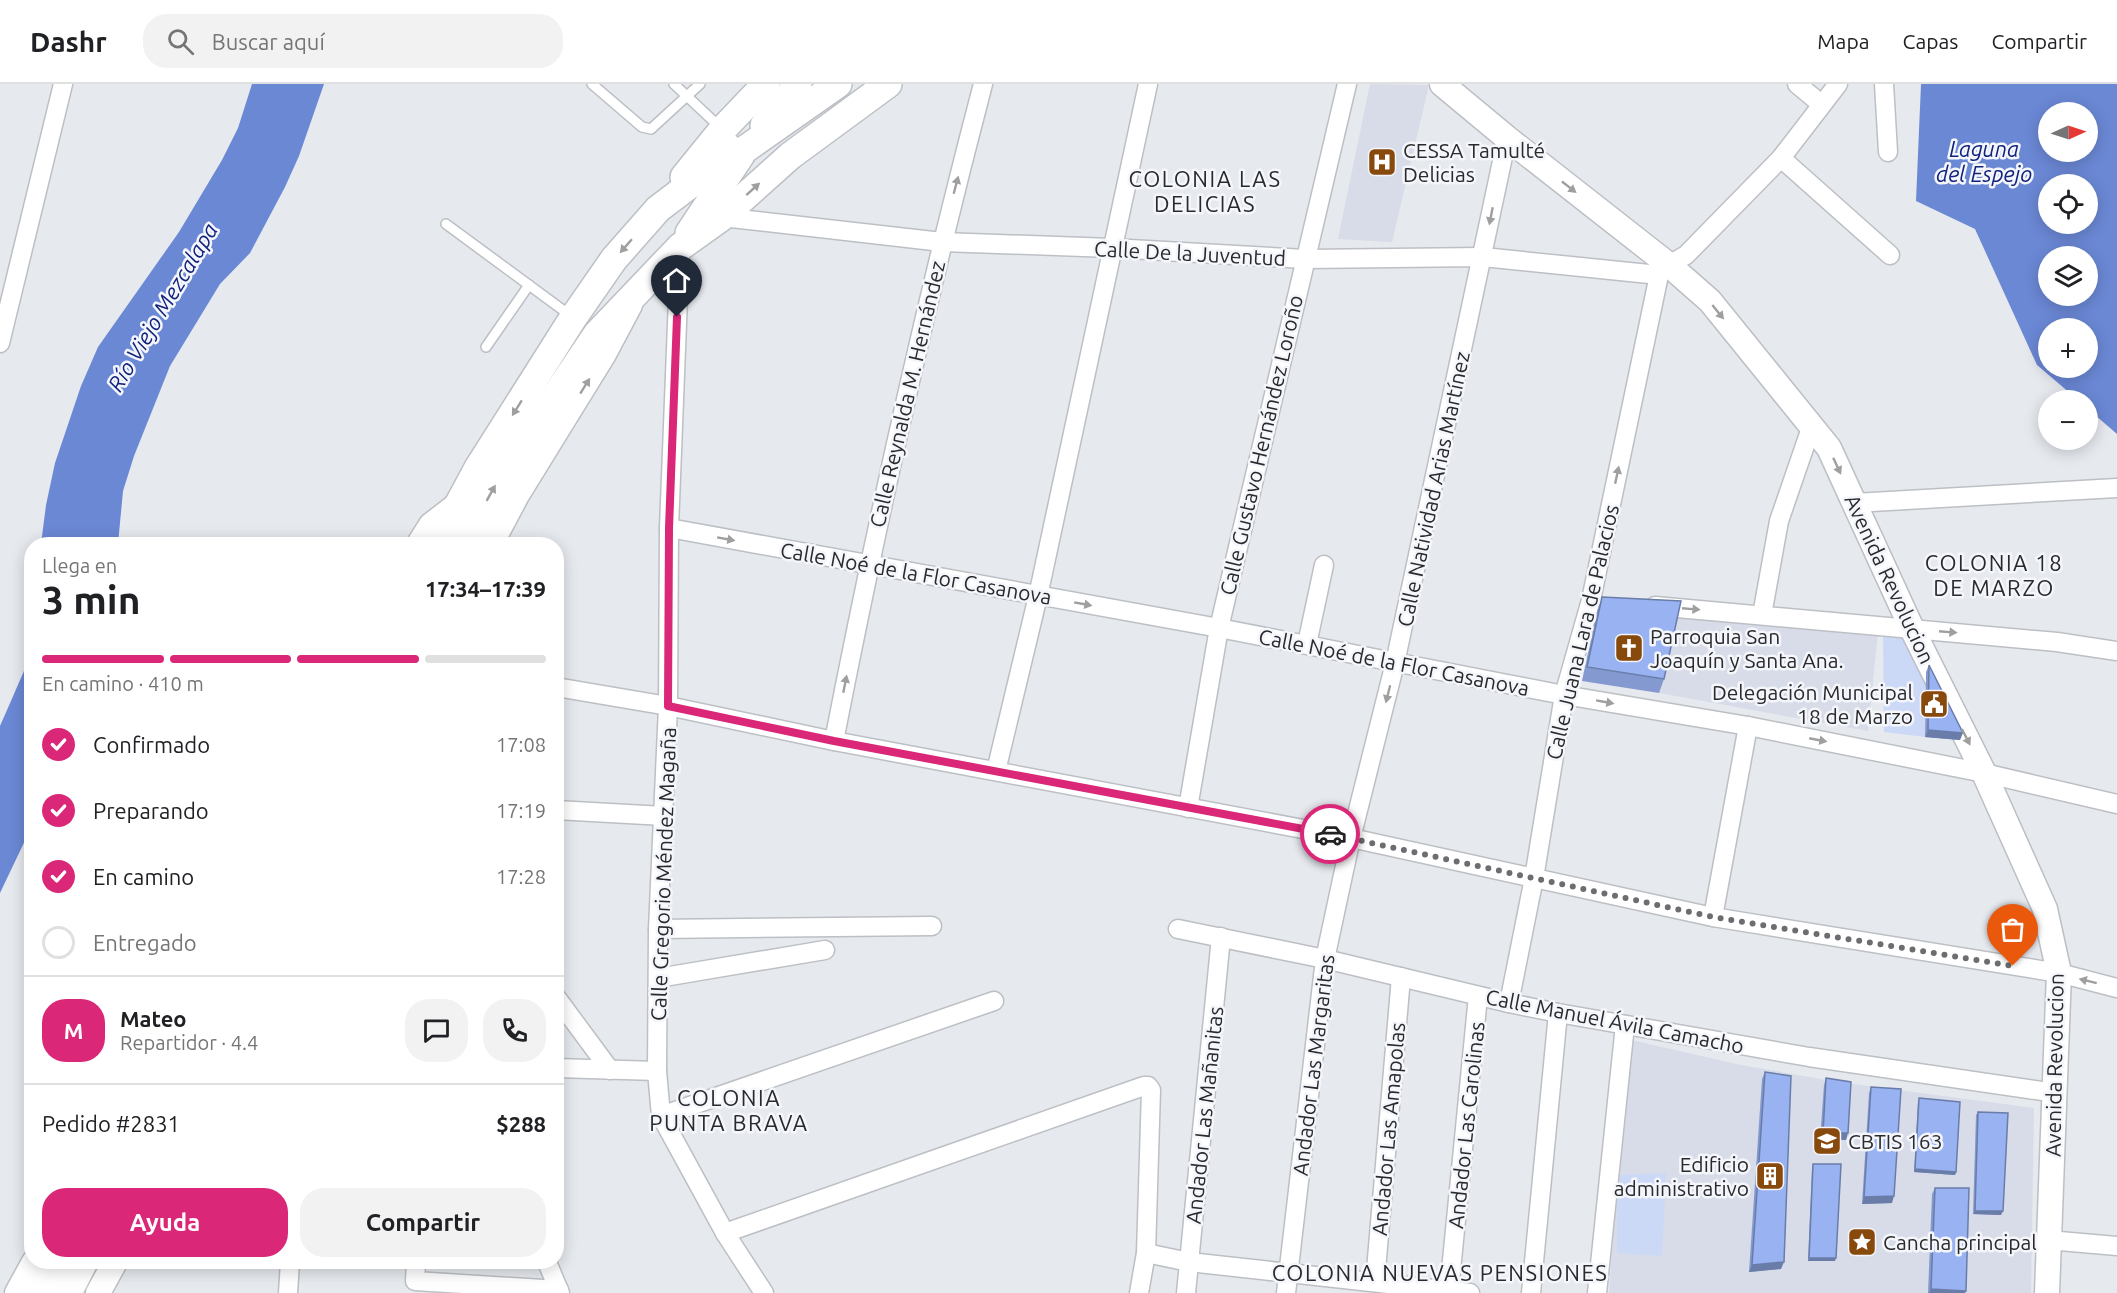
<!DOCTYPE html>
<html lang="es">
<head>
<meta charset="utf-8">
<style>
	:root { --surface:#fff; --page:#f2f2f2; --text:#202124; --muted:#757577; --line:#e0e0e0; --accent:#db2777 }
	body { margin:0; font-family:Ubuntu,sans-serif; background:var(--page); color:var(--text); height:100vh; display:flex; flex-direction:column; font-size:22px; white-space:nowrap }
	* { box-sizing:border-box; margin:0 }
	p { font-size:20px; color:var(--muted) }
	.icon { flex:none; width:33px; height:33px; fill:none; stroke:currentColor; stroke-width:2; stroke-linecap:round; stroke-linejoin:round }
	.map { position:relative; flex:1; overflow:hidden }
	.sheet { position:absolute; left:24px; top:453px; width:540px; height:732px; display:flex; flex-direction:column; background:var(--surface); border-radius:24px; box-shadow:0 3px 15px #0003 }
	.sheet>* { flex:none }
	.needle { width:39px; rotate:87deg }
	.controls { position:absolute; left:2038px; top:18px; display:grid; gap:12px }
	.controls a { display:grid; place-items:center; width:60px; height:60px; border-radius:50%; background:var(--surface); box-shadow:0 3px 15px #0003; font-size:30px }
	.pin { position:absolute; display:grid; place-items:center; width:51px; height:51px; color:#fff; margin:-62px -26px; border-radius:50% 50% 50% 0; rotate:-45deg; box-shadow:0 0 6px #0007 }
	.pin .icon { rotate:45deg }
	.courier { position:absolute; display:grid; place-items:center; width:60px; height:60px; margin:-30px; border:4px solid #db2777; border-radius:50%; background:#fff; color:#222; box-shadow:0 2px 8px #0007 }
	.overview em { font-style:normal; font-weight:700 }
	.overview div { display:flex; flex-direction:column-reverse }
	.overview { display:flex; align-items:center; justify-content:space-between; height:102px; padding:0 18px }
	h1 { font-size:39px; font-weight:700; line-height:45px }
	.bar { display:grid; grid-template-columns:repeat(4,1fr); gap:9px 6px; align-content:center; height:72px; padding:0 18px }
	.bar i { height:8px; border-radius:4px; background:var(--line) }
	.bar .active { background:var(--accent) }
	.bar p { grid-column:span 4 }
	.line { display:flex; align-items:center; gap:15px; padding:0 18px; border-top:2px solid var(--line) }
	.line div { flex:1 }
	.round { display:grid; place-items:center; flex:none; width:63px; height:63px; border-radius:24px; background:var(--page) }
	ol { padding:0 18px; list-style:none }
	li { display:flex; align-items:center; gap:18px; height:66px }
	li p { margin-inline-start:auto }
	li .icon { padding:6px; border-radius:50%; background:var(--accent); color:#fff; stroke-width:4 }
	li:last-child { color:var(--muted) }
	li i { width:33px; height:33px; border:3px solid var(--line); border-radius:50% }
	.action { display:flex; gap:12px; margin-top:auto; padding:12px 18px }
	.action a { flex:1; height:69px; border-radius:24px; background:var(--accent); color:#fff; font-size:24px; font-weight:700; line-height:69px; text-align:center }
	.action a+a { background:var(--page); color:var(--text) }
	header { display:flex; align-items:center; gap:36px; box-sizing:border-box; height:84px; padding:0 30px; background:var(--surface); border-bottom:2px solid var(--line) }
	header strong { font-size:28px }
	nav { display:flex; gap:33px; margin-inline-start:auto; font-size:21px }
	.search { width:420px; height:54px; background:var(--page); display:flex; align-items:center; gap:15px; box-sizing:border-box; padding:0 21px; border-radius:24px; color:var(--muted); font-size:22px }
	.map>svg:first-child { display:block }
	.built { fill:#d7dce8 }
	.green { fill:#ccd9f6 }
	.water { fill:#6b88d5; fill-rule:evenodd }
	.lines { fill:none; stroke-linecap:round; stroke-linejoin:round }
	.lane-casing { stroke:#bcbfc4; stroke-width:12 }
	.street-casing { stroke:#bcbfc4; stroke-width:21 }
	.secondary-casing { stroke:#bcbfc4; stroke-width:27 }
	.primary-casing { stroke:#bcbfc4; stroke-width:30 }
	.lane { stroke:#fff; stroke-width:9 }
	.street { stroke:#fff; stroke-width:18 }
	.secondary { stroke:#fff; stroke-width:24 }
	.primary { stroke:#fff; stroke-width:27 }
	.wall { fill:#8399d0 }
	.shaded-wall { fill:#6a7da9 }
	.building { fill:#98b2f2; stroke:#6a7da9; stroke-width:1.5 }
	.oneway { fill:#9f9fa0 }
	.done { stroke:#6b6d70; stroke-width:6; stroke-dasharray:0 10.8 }
	.route { stroke:#db2777; stroke-width:8 }
	.labels { text-anchor:middle; dominant-baseline:central; stroke-width:5; stroke-linejoin:round; paint-order:stroke }
	.poi-label { font-size:21px; fill:#292a2c; stroke:#f4f6fb; text-anchor:start }
	.street-label { font-size:21px; fill:#292a2c; stroke:#f4f6fb }
	.water-label { font-size:22px; font-style:italic; fill:#11237c; stroke:#f4f6fb }
	.neighbourhood-label { font-size:22px; letter-spacing:1.5px; fill:#292a2c; stroke:#f4f6fb }
</style>
</head>
<body>
<header>
<strong>Dashr</strong>
<div class="search"><svg class="icon" aria-label="search" viewBox="0 0 24 24"><circle cx="10" cy="10" r="6"/><path d="M15 15l6 6"/></svg>Buscar aquí</div>
<nav><a>Mapa</a><a>Capas</a><a>Compartir</a></nav>
</header>
<div class="map">
<svg width="2117" height="1209" viewBox="0 0 2117 1209">
	<rect width="100%" height="100%" fill="#e6e9ee"/>
	<g class="built">
		<path d="M1370,0L1429,1L1392,158L1338,155Z"/>
		<path d="M1676,531L1878,548L1868,647L1659,609Z"/>
		<path d="M1627,955L1736,980L1838,998L2034,1024L2031,1209H1609Z"/>
	</g>
	<g class="green">
		<path d="M1883,548L1905,549L1926,588L1925,653L1884,648Z"/>
		<path d="M1666,1089L1662,1172L1617,1169V1091Z"/>
	</g>
	<g class="water">
		<path d="M252,0H324L299,72L285,103L250,169L220,200L170,282L134,372L123,407L118,460H41L46,421L55,379L81,302L98,263L179,148L222,76L238,44Z"/>
		<path d="M1921,0H2117V350L2088,325V316H2078L2037,281L1975,145L1916,117ZM2049,28H2088V68H2049ZM2049,100H2088V140H2049ZM2049,172H2088V212H2049ZM2049,244H2088V284H2049Z"/>
		<path d="M31,571V744L0,809V642Z"/>
	</g>
	<g class="lines">
		<g class="lane-casing">
			<g id="lane">
				<path d="M592,0L642,43L651,45L700,0"/>
				<path d="M674,0L742,64"/>
				<path d="M446,140L571,232"/>
				<path d="M486,263L529,201"/>
			</g>
		</g>
		<g class="street-casing">
			<g id="street">
				<path d="M1797,0L1821,20"/>
				<path d="M1884,0L1888,68"/>
				<path d="M1781,74L1890,171"/>
				<path d="M722,133L942,158L1112,164L1305,175L1483,173L1659,191"/>
				<path d="M680,163L669,444L668,622L658,845L657,987L661,1032L725,1149L764,1209"/>
				<path d="M0,259L63,0"/>
				<path d="M1854,419L2117,404"/>
				<path d="M669,444L1219,544L1564,611L1748,642L1984,689L2117,720"/>
				<path d="M1655,522L2057,558L2117,567"/>
				<path d="M1762,531L1779,437L1811,344"/>
				<path d="M1307,560L1324,481"/>
				<path d="M556,603L668,622L834,657L1351,754L1713,833L2059,889L2117,904"/>
				<path d="M834,657C877,437 926,217 983,0"/>
				<path d="M996,687L1038,512L1148,0"/>
				<path d="M1188,724L1219,544L1347,0"/>
				<path d="M556,726L664,732"/>
				<path d="M1713,833L1748,642"/>
				<path d="M658,845L932,842"/>
				<path d="M1178,845L1325,875L1509,919L1558,929L1809,973L2056,1009"/>
				<path d="M658,894L825,866"/>
				<path d="M556,913L610,986"/>
				<path d="M1509,919L1534,794L1564,611L1591,516L1659,191L1669,181L1686,171L1781,74L1838,0"/>
				<path d="M556,984L657,987"/>
				<path d="M661,1032L994,917"/>
				<path d="M725,1149L1144,1002H1148L1151,1006L1146,1169L1139,1209"/>
				<path d="M2048,1156L2117,1162"/>
				<path d="M1146,1169L1189,1178L1470,1209"/>
				<path d="M416,1178L415,1197L559,1206"/>
				<path d="M547,1178L560,1209"/>
				<path d="M1375,1198L1401,893"/>
				<path d="M1449,1207L1478,912"/>
				<path d="M288,1209L290,1178"/>
				<path d="M1186,1209L1221,853"/>
				<path d="M1286,1209L1325,875L1351,754L1395,579L1507,54"/>
				<path d="M1531,1209L1558,929"/>
				<path d="M1597,1209L1625,941"/>
			</g>
		</g>
		<g class="secondary-casing">
			<g id="secondary">
				<path d="M1442,0L1507,54L1669,181L1710,217L1829,364L1912,545L1984,689L2045,825L2059,889L2047,1209"/>
				<path d="M419,460L431,441L457,421"/>
				<path d="M491,460L517,411L604,270L630,221"/>
				<path d="M17,1209L34,1178"/>
				<path d="M98,1209L115,1178"/>
			</g>
		</g>
		<g class="primary-casing">
			<g id="primary">
				<path d="M764,41L798,0"/>
				<path d="M684,93L723,45L766,0"/>
				<path d="M689,149L741,71"/>
				<path d="M437,460L478,384L573,234L614,175L658,125L716,81L744,66L838,0"/>
				<path d="M463,460L493,404L597,250L680,163L722,133L790,72L888,0"/>
				<path d="M41,1209L58,1178"/>
				<path d="M68,1209L84,1178"/>
			</g>
		</g>
		<use href="#lane" class="lane"/>
		<use href="#street" class="street"/>
		<use href="#secondary" class="secondary"/>
		<use href="#primary" class="primary"/>
	</g>
	<g class="wall">
		<path d="M1602,513L1664,595L1659,609L1582,597L1597,527Z"/>
		<path d="M1929,581L1960,656L1925,653L1926,588Z"/>
		<path d="M1765,988L1781,1185L1749,1188L1762,995Z"/>
		<path d="M1826,994L1846,1056L1820,1055L1824,1001Z"/>
		<path d="M1871,1003L1892,1119L1862,1120L1869,1009Z"/>
		<path d="M1919,1014L1956,1088L1955,1091L1914,1088L1918,1017Z"/>
		<path d="M1978,1028L2001,1131L1973,1130L1976,1031Z"/>
		<path d="M1813,1080L1835,1177H1808L1812,1084Z"/>
		<path d="M1935,1104L1965,1209H1928L1932,1110Z"/>
	</g>
	<g class="shaded-wall">
		<path d="M1928,646L1963,649L1960,656L1925,653Z"/>
		<path d="M1823,1049H1848L1846,1056L1820,1055Z"/>
		<path d="M1915,1085L1956,1088L1955,1091L1914,1088Z"/>
		<path d="M1894,1112L1892,1119L1862,1120L1864,1113Z"/>
		<path d="M1975,1127H2003L2001,1131L1973,1130Z"/>
		<path d="M1809,1174H1836L1835,1177H1808Z"/>
		<path d="M1784,1178L1781,1185L1749,1188L1752,1181Z"/>
		<path d="M1931,1205L1966,1207L1965,1209H1929Z"/>
	</g>
	<g class="building">
		<path d="M1602,513L1681,517L1664,595L1587,583Z"/>
		<path d="M1929,581L1963,649L1928,646Z"/>
		<path d="M1765,988L1791,992L1784,1178L1752,1181Z"/>
		<path d="M1826,994L1851,998L1848,1049H1823Z"/>
		<path d="M1871,1003L1901,1005L1894,1112L1864,1113Z"/>
		<path d="M1919,1014L1960,1018L1956,1088L1915,1085Z"/>
		<path d="M1978,1028L2008,1029L2003,1127H1975Z"/>
		<path d="M1813,1080H1841L1836,1174H1809Z"/>
		<path d="M1935,1104H1969L1966,1207L1931,1205Z"/>
	</g>
	<defs><path id="oneway-solid" d="M-6-.8H1V-3.2L6.5 0L1 3.2V.8H-6Z" transform="scale(1.5)"/></defs>
	<g class="oneway">
		<use href="#oneway-solid" transform="translate(956 101) rotate(-75)"/>
		<use href="#oneway-solid" transform="translate(1569 103) rotate(38)"/>
		<use href="#oneway-solid" transform="translate(753 105) rotate(-42)"/>
		<use href="#oneway-solid" transform="translate(1491 132) rotate(101)"/>
		<use href="#oneway-solid" transform="translate(626 162) rotate(131)"/>
		<use href="#oneway-solid" transform="translate(1718 228) rotate(51)"/>
		<use href="#oneway-solid" transform="translate(585 302) rotate(-58)"/>
		<use href="#oneway-solid" transform="translate(517 324) rotate(122)"/>
		<use href="#oneway-solid" transform="translate(1837 382) rotate(65)"/>
		<use href="#oneway-solid" transform="translate(1617 391) rotate(-78)"/>
		<use href="#oneway-solid" transform="translate(491 409) rotate(-61)"/>
		<use href="#oneway-solid" transform="translate(726 455) rotate(10)"/>
		<use href="#oneway-solid" transform="translate(1083 520) rotate(10)"/>
		<use href="#oneway-solid" transform="translate(1691 525) rotate(5)"/>
		<use href="#oneway-solid" transform="translate(1948 548) rotate(5)"/>
		<use href="#oneway-solid" transform="translate(845 600) rotate(-79)"/>
		<use href="#oneway-solid" transform="translate(1388 610) rotate(104)"/>
		<use href="#oneway-solid" transform="translate(1605 618) rotate(10)"/>
		<use href="#oneway-solid" transform="translate(1966 653) rotate(63)"/>
		<use href="#oneway-solid" transform="translate(1818 656) rotate(11)"/>
		<use href="#oneway-solid" transform="translate(2088 897) rotate(-166)"/>
	</g>
	<g class="lines">
		<path class="done" d="M1330,750L1713,833L2013,882"/>
		<path class="route" d="M677,233L669,444L668,622L834,657L1330,750"/>
	</g>
	<defs>
		<g id="hospital-square" transform="scale(1.5)"><rect x="-9" y="-9" width="18" height="18" rx="4" fill="#88490d" stroke="#f4f6fb"/><path d="M-5-5h3v3.5h4V-5h3V5h-3V1.5h-4V5h-3Z" fill="#fff"/></g>
		<g id="church-square" transform="scale(1.5)"><rect x="-9" y="-9" width="18" height="18" rx="4" fill="#88490d" stroke="#f4f6fb"/><path d="M-1.2-6h2.4v3.5h3.3v2.4h-3.3V6h-2.4V-.1h-3.3v-2.4h3.3Z" fill="#fff"/></g>
		<g id="civic-square" transform="scale(1.5)"><rect x="-9" y="-9" width="18" height="18" rx="4" fill="#88490d" stroke="#f4f6fb"/><path d="M-.6-6.5H3V-4.5H.6V-3L4-1V1h2V6H-6V1h2V-1L-.6-3ZM-1.2 2.5V6h2.4V2.5Z" fill="#fff"/></g>
		<g id="university-square" transform="scale(1.5)"><rect x="-9" y="-9" width="18" height="18" rx="4" fill="#88490d" stroke="#f4f6fb"/><path d="M0-5L7-2L0 1L-7-2ZM-4 1L0 2.5L4 1V4Q0 6-4 4Z" fill="#fff"/></g>
		<g id="building-square" transform="scale(1.5)"><rect x="-9" y="-9" width="18" height="18" rx="4" fill="#88490d" stroke="#f4f6fb"/><path d="M-4-6H4V6H1V3H-1V6H-4ZM-2.5-4.3h1.7v1.8h-1.7ZM.8-4.3h1.7v1.8H.8ZM-2.5-1h1.7V.8h-1.7ZM.8-1h1.7V.8H.8Z" fill="#fff"/></g>
		<g id="sight-square" transform="scale(1.5)"><rect x="-9" y="-9" width="18" height="18" rx="4" fill="#88490d" stroke="#f4f6fb"/><path d="M0-6L1.8-2.2L6-1.7L2.9 1.2L3.7 5.4L0 3.3L-3.7 5.4L-2.9 1.2L-6-1.7L-1.8-2.2Z" fill="#fff"/></g>
	</defs>
	<g fill-rule="evenodd">
		<use href="#hospital-square" x="1382" y="78"/>
		<use href="#church-square" x="1629" y="564"/>
		<use href="#civic-square" x="1934" y="620"/>
		<use href="#university-square" x="1827" y="1057"/>
		<use href="#building-square" x="1770" y="1092"/>
		<use href="#sight-square" x="1862" y="1158"/>
	</g>
	<g class="labels">
		<g class="poi-label">
			<text x="1403" y="66">CESSA Tamulté<tspan x="1403" dy="24">Delicias</tspan></text>
			<text x="1650" y="552">Parroquia San<tspan x="1650" dy="24">Joaquín y Santa Ana.</tspan></text>
			<text x="1913" y="608" text-anchor="end">Delegación Municipal<tspan x="1913" dy="24">18 de Marzo</tspan></text>
			<text x="1848" y="1057">CBTIS 163</text>
			<text x="1749" y="1080" text-anchor="end">Edificio<tspan x="1749" dy="24">administrativo</tspan></text>
			<text x="1883" y="1158">Cancha principal</text>
		</g>
		<g class="street-label">
			<text transform="translate(1190 169) rotate(3)">Calle De la Juventud</text>
			<text transform="translate(907 310) rotate(-77)">Calle Reynalda M. Hernández</text>
			<text transform="translate(1261 361) rotate(-77)">Calle Gustavo Hernández Loroño</text>
			<text transform="translate(1433 405) rotate(-78)">Calle Natividad Arias Martínez</text>
			<text transform="translate(916 489) rotate(10)">Calle Noé de la Flor Casanova</text>
			<text transform="translate(1890 495) rotate(65)">Avenida Revolucion</text>
			<text transform="translate(1582 548) rotate(-77)">Calle Juana Lara de Palacios</text>
			<text transform="translate(1394 578) rotate(11)">Calle Noé de la Flor Casanova</text>
			<text transform="translate(663 790) rotate(-88)">Calle Gregorio Méndez Magaña</text>
			<text transform="translate(1615 937) rotate(11)">Calle Manuel Ávila Camacho</text>
			<text transform="translate(1313 981) rotate(-83)">Andador Las Margaritas</text>
			<text transform="translate(2054 981) rotate(-89)">Avenida Revolucion</text>
			<text transform="translate(1204 1031) rotate(-84)">Andador Las Mañanitas</text>
			<text transform="translate(1466 1041) rotate(-84)">Andador Las Carolinas</text>
			<text transform="translate(1388 1045) rotate(-85)">Andador Las Amapolas</text>
		</g>
		<g class="water-label">
			<text x="1984" y="64">Laguna<tspan x="1984" dy="25">del Espejo</tspan></text>
			<text transform="translate(162 223) rotate(-59)">Río Viejo Mezcalapa</text>
		</g>
		<g class="neighbourhood-label">
			<text x="1205" y="94">COLONIA LAS<tspan x="1205" dy="25">DELICIAS</tspan></text>
			<text x="1994" y="478">COLONIA 18<tspan x="1994" dy="25">DE MARZO</tspan></text>
			<text x="729" y="1013">COLONIA<tspan x="729" dy="25">PUNTA BRAVA</tspan></text>
			<text x="1440" y="1188">COLONIA NUEVAS PENSIONES</text>
		</g>
	</g>
</svg>
<div class="controls">
<a><svg class="needle" viewBox="-14 -14 28 28"><path d="M0-13l5 13h-10z" fill="#e53935"/><path d="M0 13l5-13h-10z" fill="#757577"/></svg></a>
<a><svg class="icon" aria-label="locate" viewBox="0 0 24 24"><circle cx="12" cy="12" r="6"/><path d="M12 2v4M12 18v4M2 12h4M18 12h4"/></svg></a>
<a><svg class="icon" aria-label="layers" viewBox="0 0 24 24"><path d="M12 4l9 5-9 5-9-5zM3 14l9 5 9-5"/></svg></a>
<a>+</a>
<a>−</a>
</div>
<div class="pin" style="left:2013px;top:882px;background:#ea580c"><svg class="icon" aria-label="bag" viewBox="0 0 24 24"><path d="M5 8h14l-1 12H6zM9 8a3 3 0 0 1 6 0"/></svg></div>
<div class="pin" style="left:677px;top:233px;background:#1f2937"><svg class="icon" aria-label="home" viewBox="0 0 24 24"><path d="M3 11l9-7 9 7M6 9v11h12V9"/></svg></div>
<div class="courier" style="left:1330px;top:750px"><svg class="icon" aria-label="car" viewBox="0 0 24 24"><path d="M5 17H2v-5l4-1 3-4h7l3 4 3 1v5h-3M9 17h6M6 11h13"/><circle cx="7" cy="17" r="2"/><circle cx="17" cy="17" r="2"/></svg></div>
<section class="sheet">
<div class="overview"><div><h1>3 min</h1><p>Llega en</p></div><em>17:34–17:39</em></div>
<div class="bar"><i class="active"></i><i class="active"></i><i class="active"></i><i></i><p>En camino · 410 m</p></div>
<ol>
<li><svg class="icon" aria-label="check" viewBox="0 0 24 24"><path d="M5 12l5 5 9-10"/></svg>Confirmado<p>17:08</p></li>
<li><svg class="icon" aria-label="check" viewBox="0 0 24 24"><path d="M5 12l5 5 9-10"/></svg>Preparando<p>17:19</p></li>
<li><svg class="icon" aria-label="check" viewBox="0 0 24 24"><path d="M5 12l5 5 9-10"/></svg>En camino<p>17:28</p></li>
<li><i></i>Entregado</li>
</ol>
<div class="line" style="height:108px"><b class="round" style="background:var(--accent);color:#fff">M</b><div><b>Mateo</b><p>Repartidor · 4.4</p></div><a class="round"><svg class="icon" aria-label="chat" viewBox="0 0 24 24"><path d="M4 5h16v11H9l-5 4z"/></svg></a><a class="round"><svg class="icon" aria-label="phone" viewBox="0 0 24 24"><path d="M5 4h4l2 5-3 2q2 4 5 5l2-3 5 2v4C11 20 4 13 5 4z"/></svg></a></div>
<div class="line" style="height:78px"><div>Pedido #2831</div><b>$288</b></div>
<div class="action"><a>Ayuda</a><a>Compartir</a></div>
</section>
</div>
</body>
</html>
